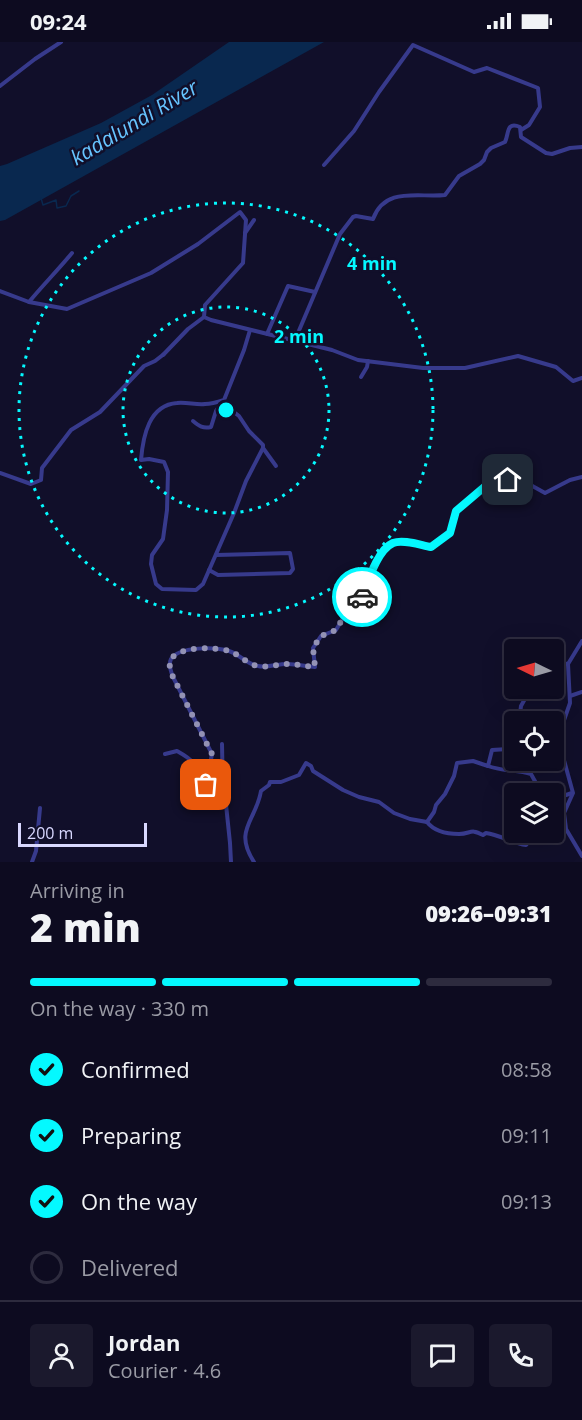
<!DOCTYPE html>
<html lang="en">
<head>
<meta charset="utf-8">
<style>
	:root { --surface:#0d0b20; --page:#1b192d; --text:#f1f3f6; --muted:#9a9ba5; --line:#2d2b3e; --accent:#04f9ff }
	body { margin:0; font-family:"Open Sans",sans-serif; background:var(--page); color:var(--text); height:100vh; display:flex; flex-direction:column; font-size:22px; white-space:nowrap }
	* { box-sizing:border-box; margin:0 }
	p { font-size:20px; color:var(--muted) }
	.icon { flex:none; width:33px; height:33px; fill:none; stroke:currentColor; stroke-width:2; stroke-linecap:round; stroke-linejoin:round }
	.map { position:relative; height:820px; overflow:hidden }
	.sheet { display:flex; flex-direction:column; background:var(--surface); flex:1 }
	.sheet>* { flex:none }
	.needle { width:39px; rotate:275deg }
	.buttons { position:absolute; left:504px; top:597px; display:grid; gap:12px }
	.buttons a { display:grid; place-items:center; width:60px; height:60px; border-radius:6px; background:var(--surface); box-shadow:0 6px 24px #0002,0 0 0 2px var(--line); font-size:30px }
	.scale { position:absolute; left:18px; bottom:15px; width:129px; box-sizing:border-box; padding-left:6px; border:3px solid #d9d8ff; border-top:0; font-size:16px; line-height:21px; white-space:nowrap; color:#d9d8ff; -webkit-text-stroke:4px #110f2a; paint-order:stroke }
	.pin { position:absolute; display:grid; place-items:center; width:51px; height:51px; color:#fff; margin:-26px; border-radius:12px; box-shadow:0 3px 9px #0006 }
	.courier { position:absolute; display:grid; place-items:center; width:60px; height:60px; margin:-30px; border:4px solid #04f9ff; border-radius:50%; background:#fff; color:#222; box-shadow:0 2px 8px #0007 }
	.headline em { font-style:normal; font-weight:800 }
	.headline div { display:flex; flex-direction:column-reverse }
	.headline { display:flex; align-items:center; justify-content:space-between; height:102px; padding:0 30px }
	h1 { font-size:39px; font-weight:800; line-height:45px }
	.bar { display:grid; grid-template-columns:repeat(4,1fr); gap:9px 6px; align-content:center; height:72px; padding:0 30px }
	.bar i { height:8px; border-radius:4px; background:var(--line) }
	.bar .active { background:var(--accent) }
	.bar p { grid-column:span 4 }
	.line { display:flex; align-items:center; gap:15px; padding:0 30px; border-top:2px solid var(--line) }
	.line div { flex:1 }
	.round { display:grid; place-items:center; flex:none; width:63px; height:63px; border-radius:6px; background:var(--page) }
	ol { padding:0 30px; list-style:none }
	li { display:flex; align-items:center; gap:18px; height:66px }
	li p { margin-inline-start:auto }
	li .icon { padding:6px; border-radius:50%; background:var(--accent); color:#111; stroke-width:4 }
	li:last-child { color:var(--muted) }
	li i { width:33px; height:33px; border:3px solid var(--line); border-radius:50% }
	.status { display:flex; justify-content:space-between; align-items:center; height:42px; padding:0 30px; background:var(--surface); direction:ltr }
	.status svg { height:16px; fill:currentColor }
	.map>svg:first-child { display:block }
	.green { fill:#113430 }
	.water { fill:#09284f }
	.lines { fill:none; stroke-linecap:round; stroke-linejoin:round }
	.stream { stroke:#09284f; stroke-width:1.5 }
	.street { stroke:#373a8c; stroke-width:4 }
	.done { stroke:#9392b4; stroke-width:6; stroke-dasharray:0 10.8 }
	.route { stroke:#04f9ff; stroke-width:8 }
	.ring { fill:none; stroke:#04f9ff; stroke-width:3; stroke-dasharray:3 6 }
	.labels { text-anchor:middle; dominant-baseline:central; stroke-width:5; stroke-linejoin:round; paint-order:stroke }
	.water-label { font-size:21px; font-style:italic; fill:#66c4ff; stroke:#110f2a }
	.centre { fill:#04f9ff; stroke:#110f2a; stroke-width:3 }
	.ring-label { font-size:18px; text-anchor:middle; font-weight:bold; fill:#04f9ff; stroke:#110f2a; stroke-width:5; stroke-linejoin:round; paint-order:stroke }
</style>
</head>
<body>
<div class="status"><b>09:24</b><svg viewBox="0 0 49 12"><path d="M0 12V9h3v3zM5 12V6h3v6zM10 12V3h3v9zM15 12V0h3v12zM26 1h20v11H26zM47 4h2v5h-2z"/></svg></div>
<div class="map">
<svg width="582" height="820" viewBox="0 0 582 820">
	<rect width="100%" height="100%" fill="#110f2a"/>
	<path class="green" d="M554,627L562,630L552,658L535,652L538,647L554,646Z"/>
	<path class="water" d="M229,0H324L5,178L0,179V124L7,122L101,81L152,53Z"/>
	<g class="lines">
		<path class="stream" d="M41,156L43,163L56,158L57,166L66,164L71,154L79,149"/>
		<g class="street">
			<path d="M0,44L35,17L61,0"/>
			<path d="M324,123L354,89L379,50L413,3L474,30L487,26L538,46L540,65L529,83L521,88"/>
			<path d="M245,191L254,178"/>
			<path d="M0,249L29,260L67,267L151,231L198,202L240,170L246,178L243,221L205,263L204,275L211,278L332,308L358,318L423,326H465L518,314L556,325L573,339L582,336"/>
			<path d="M29,260C43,243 58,228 72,211"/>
			<path d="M267,292L288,244L315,250"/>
			<path d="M295,298L340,192L353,175L356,174L373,177C385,144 419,156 445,153L459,134L480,122L484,118L487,110L491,106L505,100C509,92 506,79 520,85L521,95L546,111L552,112L570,106L582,105"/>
			<path d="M163,313L188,287L204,275"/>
			<path d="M361,335L367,325L368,319"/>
			<path d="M224,358C218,360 212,362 205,362C196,363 187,360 177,361C149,363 143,394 141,418L149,417L164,420L168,430L167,468L163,497L152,513L151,522L156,542L162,547L196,548L203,542L234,471L246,439L263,406V403L249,389L239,374L230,367L224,358L244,308L250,288"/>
			<path d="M193,379C199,384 203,387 211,385L216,369L223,359"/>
			<path d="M263,406L276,424"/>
			<path d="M0,431L31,442L41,438L42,426L71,388L100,370L144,324L155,319L164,312"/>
			<path d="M209,528L218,533L290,531L293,527L290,511L216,513"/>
			<path d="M582,599L568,622L570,661L563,681L562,692V711L573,751L564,771L566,787L582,814"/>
			<path d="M554,620L568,622"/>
			<path d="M570,654L582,650"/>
			<path d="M519,680L521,664L531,646"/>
			<path d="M222,702L223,750L225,753L230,801L231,820"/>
			<path d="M165,712L177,709C193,718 195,720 197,738L217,750H223"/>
			<path d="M488,724C501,729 517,728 531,732L542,752"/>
			<path d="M206,743L212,712L173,635C171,630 168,623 171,617C179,604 216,605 229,609C239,612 248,623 258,624C267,626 277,622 287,622C296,622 305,624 315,625L313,606L321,594L336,588L352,561L362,555L382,510L393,501L404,500L431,505L450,491L456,469L489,441L497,438L517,439L527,441L545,451L570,438L582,435"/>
			<path d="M554,759L557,756L572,751"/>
			<path d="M427,780L434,770L436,763L445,752L454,734L457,721L473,719L488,724L492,708L508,707L514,699"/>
			<path d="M427,780C434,789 447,792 459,792C471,792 470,786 483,793L486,791C500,793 512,801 526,803L536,790"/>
			<path d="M32,820L36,809L40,766"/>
			<path d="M254,820C233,788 256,779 261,749L269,743L270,740H281L299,733L306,721L311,724L313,729L343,748L359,755L379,760L394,771L410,777L427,780"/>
		</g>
	</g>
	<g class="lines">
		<path class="done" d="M206,743L212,712L173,635C171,630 168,623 171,617C180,604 216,605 229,609C239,612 248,623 258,624C267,626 277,622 287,622C296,622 305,624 315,625L313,606L321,594L336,588L352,561L362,555"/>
		<path class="route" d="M362,555C368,540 377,508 393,501C403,497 420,503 431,505L450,491L456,469L489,441L496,438H508"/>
	</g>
	<g class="ring">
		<circle cx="226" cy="368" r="103"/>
		<circle cx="226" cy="368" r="207"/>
	</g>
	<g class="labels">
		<g class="water-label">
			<text transform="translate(134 80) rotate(-31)">kadalundi River</text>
		</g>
	</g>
	<circle cx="226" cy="368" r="9" class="centre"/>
	<g class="ring-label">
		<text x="372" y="228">4 min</text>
		<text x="299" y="301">2 min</text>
	</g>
</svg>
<div class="buttons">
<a><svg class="needle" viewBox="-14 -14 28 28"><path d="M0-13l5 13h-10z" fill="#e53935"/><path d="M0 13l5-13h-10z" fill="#9a9ba5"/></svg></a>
<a><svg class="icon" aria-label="locate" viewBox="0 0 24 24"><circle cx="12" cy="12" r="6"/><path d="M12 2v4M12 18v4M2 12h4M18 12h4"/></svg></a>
<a><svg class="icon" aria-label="layers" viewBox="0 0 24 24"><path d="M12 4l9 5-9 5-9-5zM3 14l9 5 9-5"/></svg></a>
</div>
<div class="scale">200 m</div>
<div class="pin" style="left:206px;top:743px;background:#ea580c"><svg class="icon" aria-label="bag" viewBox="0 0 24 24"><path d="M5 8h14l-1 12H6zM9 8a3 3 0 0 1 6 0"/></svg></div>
<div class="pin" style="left:508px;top:438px;background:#1f2937"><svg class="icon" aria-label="home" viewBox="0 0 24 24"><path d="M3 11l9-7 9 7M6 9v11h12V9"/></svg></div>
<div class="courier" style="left:362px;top:555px"><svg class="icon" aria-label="car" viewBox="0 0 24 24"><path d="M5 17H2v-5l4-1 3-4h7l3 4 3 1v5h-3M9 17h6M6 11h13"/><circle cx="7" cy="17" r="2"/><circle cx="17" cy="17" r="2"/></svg></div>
</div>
<section class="sheet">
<div class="headline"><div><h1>2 min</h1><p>Arriving in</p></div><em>09:26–09:31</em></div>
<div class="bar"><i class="active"></i><i class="active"></i><i class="active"></i><i></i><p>On the way · 330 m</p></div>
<ol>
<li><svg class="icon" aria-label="check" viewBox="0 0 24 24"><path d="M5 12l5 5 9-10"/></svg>Confirmed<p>08:58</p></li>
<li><svg class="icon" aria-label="check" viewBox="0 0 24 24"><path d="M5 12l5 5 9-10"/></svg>Preparing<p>09:11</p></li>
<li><svg class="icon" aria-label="check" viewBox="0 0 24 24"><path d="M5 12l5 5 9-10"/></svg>On the way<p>09:13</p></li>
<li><i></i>Delivered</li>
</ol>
<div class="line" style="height:108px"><a class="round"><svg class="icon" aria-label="person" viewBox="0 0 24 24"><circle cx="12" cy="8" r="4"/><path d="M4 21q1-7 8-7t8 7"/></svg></a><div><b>Jordan</b><p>Courier · 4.6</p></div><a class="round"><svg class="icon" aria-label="chat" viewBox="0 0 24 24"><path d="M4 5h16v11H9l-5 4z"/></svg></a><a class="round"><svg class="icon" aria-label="phone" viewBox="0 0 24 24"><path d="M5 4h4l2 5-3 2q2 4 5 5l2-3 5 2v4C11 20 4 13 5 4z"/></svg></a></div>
</section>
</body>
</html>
